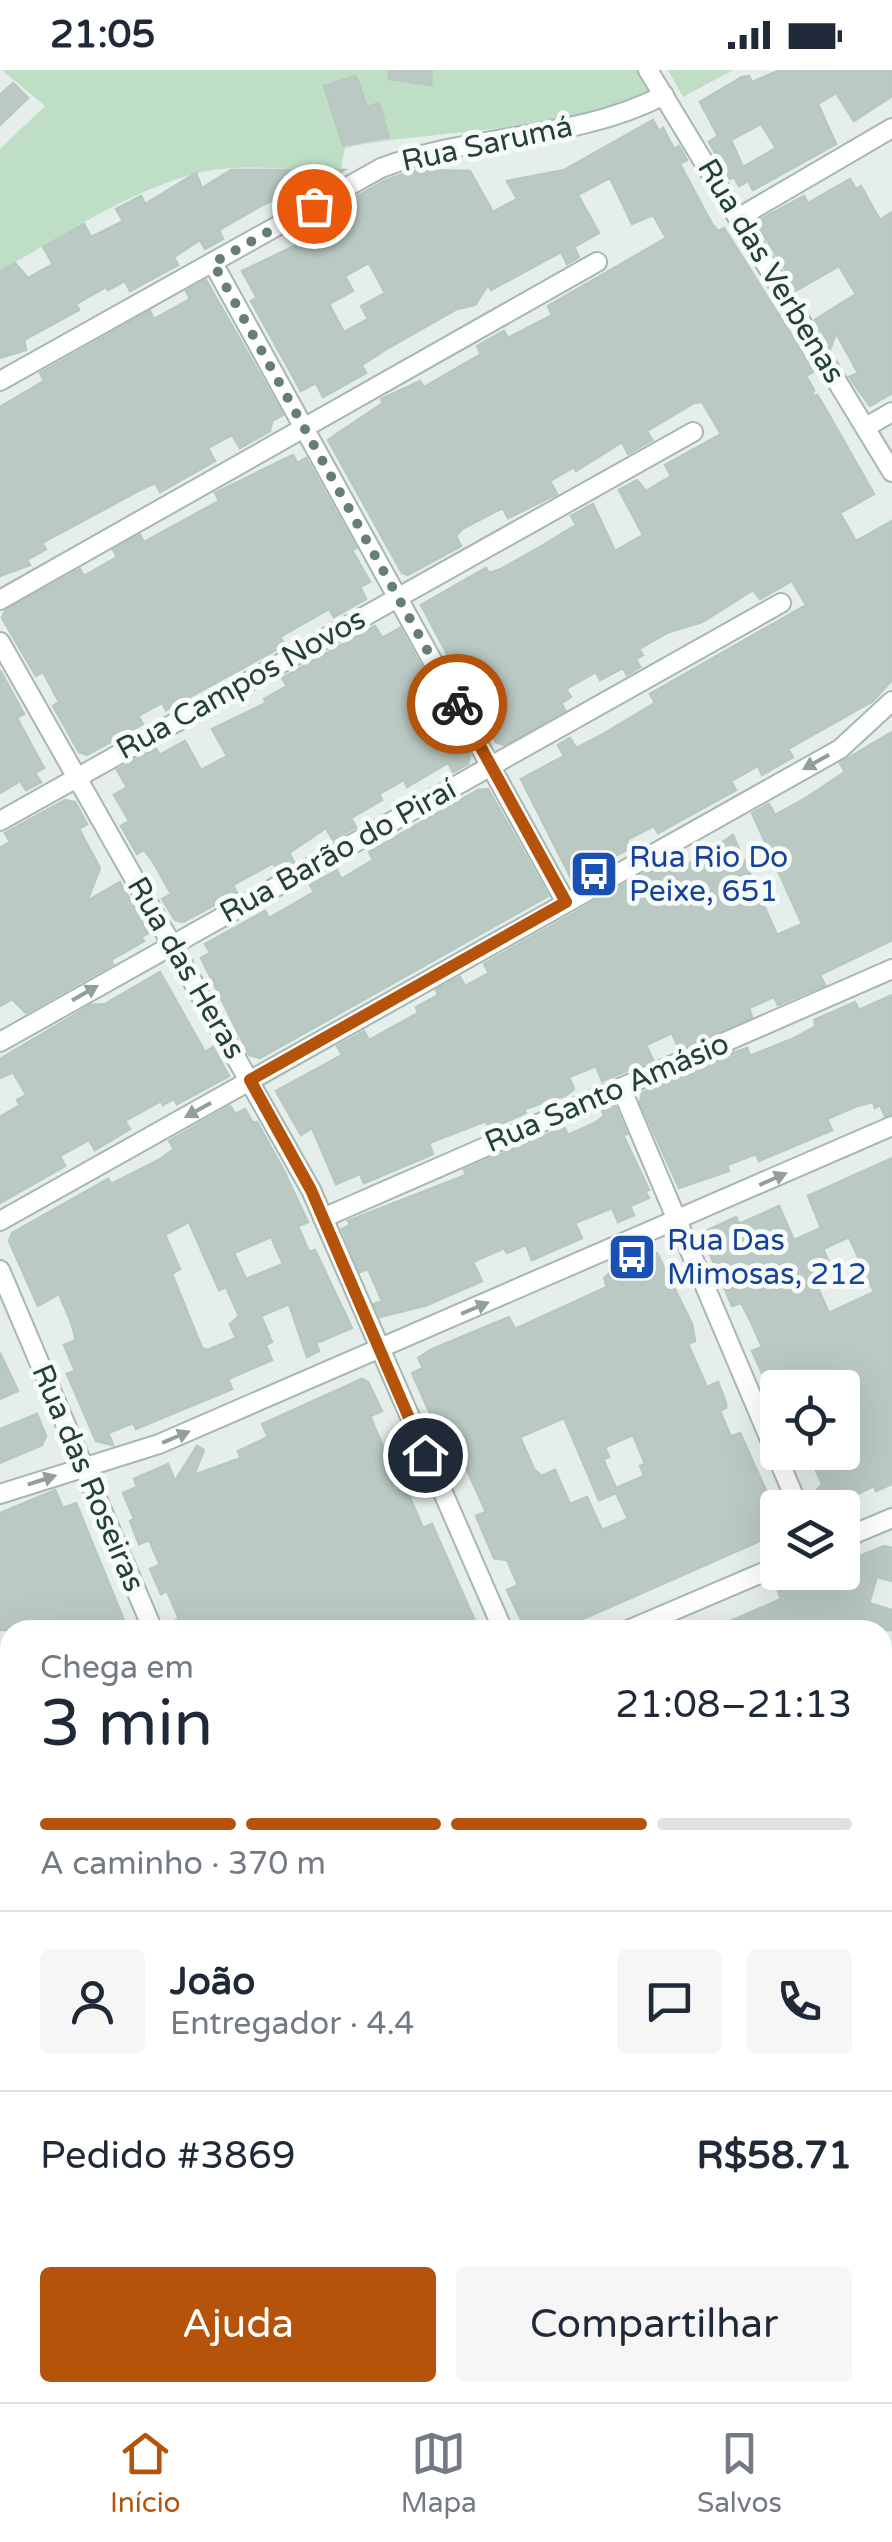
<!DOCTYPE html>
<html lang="pt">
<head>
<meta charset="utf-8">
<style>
	:root { --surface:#fff; --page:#f6f6f7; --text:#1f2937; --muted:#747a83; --line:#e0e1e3; --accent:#b45309 }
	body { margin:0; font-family:"Varela Round",sans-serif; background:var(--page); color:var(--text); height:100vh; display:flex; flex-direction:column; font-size:38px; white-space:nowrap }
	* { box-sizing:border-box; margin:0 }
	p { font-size:32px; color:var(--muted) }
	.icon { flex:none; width:55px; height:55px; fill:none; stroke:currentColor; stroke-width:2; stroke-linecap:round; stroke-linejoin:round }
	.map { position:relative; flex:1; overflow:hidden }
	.drawer { position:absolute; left:0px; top:1550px; width:892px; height:782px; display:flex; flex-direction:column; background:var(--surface); border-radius:30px 30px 0 0; box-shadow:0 10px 40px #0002 }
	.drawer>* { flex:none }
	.fabs { position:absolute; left:760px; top:1300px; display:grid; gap:20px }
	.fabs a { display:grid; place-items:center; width:100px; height:100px; border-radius:10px; background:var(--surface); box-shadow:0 10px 40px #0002; font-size:50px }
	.pin { position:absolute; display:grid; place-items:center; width:85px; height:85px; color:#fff; margin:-42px; border:5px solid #fff; border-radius:50%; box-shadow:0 2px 10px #0007 }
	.courier { position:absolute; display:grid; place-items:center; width:100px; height:100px; margin:-50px; border:8px solid #b45309; border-radius:50%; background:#fff; color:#222; box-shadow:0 2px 12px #0007 }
	.head em { font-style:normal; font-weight:600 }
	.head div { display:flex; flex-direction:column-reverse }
	.head { display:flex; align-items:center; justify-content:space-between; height:170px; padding:0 40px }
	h1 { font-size:65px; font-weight:600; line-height:75px }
	.bar { display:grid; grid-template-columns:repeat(4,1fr); gap:15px 10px; align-content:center; height:120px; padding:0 40px }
	.bar i { height:12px; border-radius:8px; background:var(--line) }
	.bar .current { background:var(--accent) }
	.bar p { grid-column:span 4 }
	.line { display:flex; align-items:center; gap:25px; padding:0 40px; border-top:2px solid var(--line) }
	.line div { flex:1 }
	.round { display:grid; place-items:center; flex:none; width:105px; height:105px; border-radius:10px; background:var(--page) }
	.cta { display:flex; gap:20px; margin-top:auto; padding:20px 40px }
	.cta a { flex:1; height:115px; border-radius:10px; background:var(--accent); color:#fff; font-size:40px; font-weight:600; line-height:115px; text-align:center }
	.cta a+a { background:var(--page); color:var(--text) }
	.status { display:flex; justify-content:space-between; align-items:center; height:70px; padding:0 50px; background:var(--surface); direction:ltr }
	.status svg { height:28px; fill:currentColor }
	.tabs { display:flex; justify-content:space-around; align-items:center; height:140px; border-top:2px solid var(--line); background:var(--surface); font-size:28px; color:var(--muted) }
	.tabs a { display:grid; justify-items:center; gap:5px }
	.tabs .current { color:var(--accent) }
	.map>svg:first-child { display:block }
	.green { fill:#bedfc6 }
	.building { fill:#bac9c3; stroke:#b7c8c1; stroke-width:2.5; fill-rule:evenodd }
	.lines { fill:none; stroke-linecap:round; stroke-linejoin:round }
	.street-casing { stroke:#a7b7b1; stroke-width:22 }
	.secondary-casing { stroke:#a3bab1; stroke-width:30 }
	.street { stroke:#fff; stroke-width:18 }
	.secondary { stroke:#fff; stroke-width:25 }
	.oneway { fill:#91a09c }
	.done { stroke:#677e76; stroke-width:10; stroke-dasharray:0 18 }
	.route { stroke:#b45309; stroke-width:12 }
	.labels { text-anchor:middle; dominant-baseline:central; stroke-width:10; stroke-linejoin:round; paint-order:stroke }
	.street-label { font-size:30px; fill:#234138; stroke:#f6faf8 }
	.transit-label { font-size:30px; fill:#164399; stroke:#f6faf8; text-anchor:start }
</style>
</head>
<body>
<div class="status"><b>21:05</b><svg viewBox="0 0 49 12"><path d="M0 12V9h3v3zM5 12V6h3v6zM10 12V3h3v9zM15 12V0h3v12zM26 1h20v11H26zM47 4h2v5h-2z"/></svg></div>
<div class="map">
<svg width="892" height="2332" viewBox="0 0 892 2332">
	<rect width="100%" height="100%" fill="#e5eeea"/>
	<g class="green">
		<path d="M2,0H637L649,20C595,61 418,60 345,78L341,98L334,101C290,100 237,92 194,104C125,123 62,166 0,201V79L45,36Z"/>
		<path d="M668,0H733L683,27Z"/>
	</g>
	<g class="building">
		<path d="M389,0H432L431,15L389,9Z"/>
		<path d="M780,0H892V26L854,51L836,23L818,34L836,74L753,120L748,111L739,116L734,107L730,109L709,72L718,66L700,32L742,7L749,6L752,12ZM761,54L776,78L743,97L731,70Z"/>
		<path d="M356,6L367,37L379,33L389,67L343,75L324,16Z"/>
		<path d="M13,13L28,28L0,55V25Z"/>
		<path d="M653,50L659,61L663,58L674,79L679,76L687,90L680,94L712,154L718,161L724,158L794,269L813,302L806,306L814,320L811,328L817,325L821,331L874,424L840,443L856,471L892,451V610L873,631L788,679L793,687L762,705L758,696L731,711L736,720L658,763L654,756L627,770L631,778L571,808L521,709L564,686L558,675L570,668L576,678L603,664L655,633L650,624L806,535L792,511L760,529L753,520L702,552L669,562L639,579L643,585L636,589L640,597L627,605L623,598L600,610L596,602L566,619L571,627L561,633L565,640L504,675L496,672L489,661L494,658L461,591L453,595L421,535L486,498L489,503L501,499L540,477L576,455L571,446L593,434L615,481L643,465L619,420L637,410L646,421L671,406L665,395L721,364L702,332L694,333L647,361L652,370L628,384L622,372L576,401L574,397L550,411L557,424L508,448L503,438L462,459L456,466L461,476L408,505L402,503L328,370L383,333L381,329L420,311L424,317L481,284L477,276L504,261L508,268L552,245L548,236L666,168L653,145L632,154L610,108L578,125L599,163L574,177L579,187L567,194L561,182L491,220L488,215L475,235L457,239L385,280L362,295L366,303L323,327L316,313L301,321L251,231L257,228L242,201L305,171L303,167L342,145L338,137L386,110L416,100L470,101L493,142L517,129L507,111L564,100ZM369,193L385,223L361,236L368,249L344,262L329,234L353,221L345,206Z"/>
		<path d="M231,100H344L286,134L281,126L259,137L219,160L223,169L205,179L200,170L174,187L178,195L130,221L125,211L108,220L106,217L76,234L79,240L24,270L26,280L0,288V202L15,193L28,208L53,194L43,177L84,154L91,167L123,151L116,139L141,126L145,134L196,103L202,118Z"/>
		<path d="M850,109L856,119L861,116L880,150L892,142V323L870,336L849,307L858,303L836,263L831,277L815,250L856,224L839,196L797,220L756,152L804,126L808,133Z"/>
		<path d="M206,210L283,345L272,351L270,361L240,378L232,365L208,378L215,391L160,422L155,413L142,419L42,473L46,479L27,490L30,495L0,506V337L44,311L40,303L49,298L150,241L154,249L190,229L186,221Z"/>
		<path d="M293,385L297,393L306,388L356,478L352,480L370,512L360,517L366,529L334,547L329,539L280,567L285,575L166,640L162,633L138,646L143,654L87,685L79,682L53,636L59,632L43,602L36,606L2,548L5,541L80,499L84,506L117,487L113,480L140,465L144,472L219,431L215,423Z"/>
		<path d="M375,556L382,568L400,558L470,685L468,694L453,702L448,693L407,717L404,710L379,724L382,730L351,748L356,757L333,770L326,758L289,783L294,792L278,801L273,793L233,815L237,823L183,852L175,850L162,829L171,824L152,790L144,780L137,784L121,756L129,751L114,725L127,717L117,700L156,678L159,685L185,671L201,700L227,686L212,659L266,633L264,629L287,616L282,608Z"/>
		<path d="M0,600L24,644L17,648L44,698L35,703L41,712L26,720L20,711L0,723Z"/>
		<path d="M892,662V870L820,905L825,915L778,935L774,927L749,938L752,947L679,979L672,963L646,975L653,990L602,1011L596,996L569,1007L574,1019L565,1026L524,1039L526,1043L489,1059L486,1051L429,1073L433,1084L364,1113L360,1104L336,1114L312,1058L301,1065L276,1021L342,985L337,976L350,969L364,961L369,970L380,964L418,943L416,937L438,925L436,920L460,907L465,916L489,903L484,894L627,813L674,787L681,799L733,765L777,865L802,854L752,743L769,734L775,745L804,729L845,702L840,693Z"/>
		<path d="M488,719L548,826L260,988L249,985L201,888L210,883L205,874L265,841L269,848L314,822L310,815L337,800L341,809L373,790L369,782L478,720Z"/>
		<path d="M65,730L75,732L87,754L79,759L100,798L87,831L120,812L149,863L141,867L144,871L111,890L113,894L26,943L12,929L0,936V778L10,772L5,763Z"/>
		<path d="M160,902L205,982L213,977L229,1006L177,1034L174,1029L163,1035L161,1031L125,1051L130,1059L95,1080L89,1070L60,1086L65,1096L0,1133V1047L20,1035L17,1030L26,1025L13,1002L0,1008V989L91,935L105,934Z"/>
		<path d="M892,925V1044L885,1046L880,1035L875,1038L873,1032L857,1036L827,1049L832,1060L759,1091L756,1084L727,1095L729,1101L679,1118L640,1032L642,1023L726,985L747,978L750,986L792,969L816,956L814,950L855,932L859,940Z"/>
		<path d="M230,1036L235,1044L245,1039L253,1053L257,1052L283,1099L308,1152L298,1156L309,1182L315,1180L352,1258L316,1273L319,1281L307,1287L289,1234L261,1246L272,1272L266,1275L272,1290L228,1309L232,1319L136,1359L133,1353L108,1363L113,1375L96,1371L67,1304L75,1301L64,1275L76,1270L71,1252L59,1224L38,1236L9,1171L12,1163L108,1109L111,1114L162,1088L174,1079L169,1071ZM189,1152L219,1220L226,1217L239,1246L230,1254L236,1268L208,1280L202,1278L172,1204L180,1199L165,1165ZM271,1167L283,1194L246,1209L234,1183Z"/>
		<path d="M615,1036L627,1064L623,1065L649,1120L645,1121L649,1128L630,1136L634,1145L618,1152L612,1138L575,1153L582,1168L532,1190L526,1175L507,1183L504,1178L473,1192L482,1211L427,1235L380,1247L374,1234L382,1231L368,1199L360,1202L342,1159L350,1155L348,1151L466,1105L464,1100L564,1057L568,1065L595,1053L604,1046L602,1041Z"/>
		<path d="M892,1088V1414L876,1421L874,1416L846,1430L850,1438H821L815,1422L822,1414L808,1382H842V1318L778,1315V1338L752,1281L762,1277L751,1252L741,1233L732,1236L703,1168L706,1161L736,1147L739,1154L779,1136L794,1170L821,1158L808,1126ZM849,1167L874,1222L829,1243L813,1207L832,1199L823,1179Z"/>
		<path d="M657,1183L692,1254L695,1271L688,1274L707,1317L718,1312L726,1333V1338L720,1341L731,1367L740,1363L778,1447V1463L558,1560H526L507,1520L518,1515L507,1490L494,1488L476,1446L486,1442L471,1409L464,1393L457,1396L446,1379L412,1303L423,1298L418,1288L432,1279L509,1247L515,1259L607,1217L604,1208L610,1203ZM564,1348L599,1430L616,1423L628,1449L602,1460L587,1427L570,1434L555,1400L541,1406L534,1399L520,1367ZM633,1365L645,1394L640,1396L644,1406L616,1418L603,1389L609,1387L605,1377Z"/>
		<path d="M0,1283L18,1321L0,1329Z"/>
		<path d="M362,1309L368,1312L382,1341L370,1346L384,1379L396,1374L417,1421L409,1425L423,1458L432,1454L479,1560H165L164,1555L179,1549L167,1521L161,1524L150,1499L160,1495L149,1470L139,1474L130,1451L134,1449L123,1423L137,1417L134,1409L168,1394L175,1411L197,1376L204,1380L194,1405L241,1388L238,1381L268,1367L262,1354Z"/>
		<path d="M37,1344L46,1366L42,1375L0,1393V1359Z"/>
		<path d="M55,1420L63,1438L76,1433L128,1560H0V1443Z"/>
		<path d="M884,1476L892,1478V1511L877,1507L869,1533L892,1540V1560H710L781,1529L778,1521L821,1502H843L842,1493Z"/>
	</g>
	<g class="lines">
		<g class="street-casing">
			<g id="street">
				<path d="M648,0L892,402"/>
				<path d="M738,148L892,58"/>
				<path d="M213,193L565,831"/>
				<path d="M0,311L381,98C472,63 576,71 664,25"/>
				<path d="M866,357L892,342"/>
				<path d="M0,530L597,192"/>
				<path d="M0,572L311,1120L503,1560"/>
				<path d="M0,751L693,362"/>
				<path d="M0,972L781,533"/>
				<path d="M621,1018L799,1438"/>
				<path d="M323,1148L892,899"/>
				<path d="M0,1151L840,679L892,631"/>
				<path d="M0,1200L153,1560"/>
				<path d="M0,1424L159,1374L892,1056"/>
				<path d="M842,1469L892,1448"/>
				<path d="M628,1560L778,1496"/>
				<path d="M882,1812L892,1808"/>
				<path d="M0,1905L10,1898"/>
				<path d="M0,2146L10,2159"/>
				<path d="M0,2302L10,2295"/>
				<path d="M882,2311L892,2299"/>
				<path d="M830,2322L834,2332"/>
				<path d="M867,2332L874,2322"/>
			</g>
		</g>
		<g class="secondary-casing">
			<g id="secondary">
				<path d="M882,1975L892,1940"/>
				<path d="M466,2332L488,2322"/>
			</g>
		</g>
		<use href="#street" class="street"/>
		<use href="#secondary" class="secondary"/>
	</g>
	<defs><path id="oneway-solid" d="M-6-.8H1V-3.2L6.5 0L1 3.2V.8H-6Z" transform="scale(2.5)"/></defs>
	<g class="oneway">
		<use href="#oneway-solid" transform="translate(816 692) rotate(151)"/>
		<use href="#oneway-solid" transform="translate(85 923) rotate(-30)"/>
		<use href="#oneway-solid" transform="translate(198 1040) rotate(151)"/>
		<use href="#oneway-solid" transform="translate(773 1109) rotate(-24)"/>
		<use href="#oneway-solid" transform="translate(475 1238) rotate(-23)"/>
		<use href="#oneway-solid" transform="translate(176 1367) rotate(-23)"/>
		<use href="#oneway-solid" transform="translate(42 1410) rotate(-18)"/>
	</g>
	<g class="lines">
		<path class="done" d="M314,136L213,193L457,634"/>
		<path class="route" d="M425,1385L311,1120L250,1010L566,832L457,634"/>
	</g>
	<defs>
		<g id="bus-square" transform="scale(2.5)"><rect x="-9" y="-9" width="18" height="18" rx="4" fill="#1a4fb4" stroke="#f6faf8"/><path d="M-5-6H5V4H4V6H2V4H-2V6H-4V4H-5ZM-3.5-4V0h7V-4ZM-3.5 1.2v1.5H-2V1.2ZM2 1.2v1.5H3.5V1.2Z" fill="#fff"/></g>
	</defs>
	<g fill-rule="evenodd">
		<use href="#bus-square" x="594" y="804"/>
		<use href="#bus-square" x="632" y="1187"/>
	</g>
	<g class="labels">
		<g class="street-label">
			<text transform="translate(487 74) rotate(-12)">Rua Sarumá</text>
			<text transform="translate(771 201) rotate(59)">Rua das Verbenas</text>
			<text transform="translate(241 614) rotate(-29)">Rua Campos Novos</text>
			<text transform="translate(338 781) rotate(-29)">Rua Barão do Piraí</text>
			<text transform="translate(186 898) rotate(60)">Rua das Heras</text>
			<text transform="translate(607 1023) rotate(-23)">Rua Santo Amásio</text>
			<text transform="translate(88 1408) rotate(67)">Rua das Roseiras</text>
		</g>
		<g class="transit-label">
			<text x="629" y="787">Rua Rio Do<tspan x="629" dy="34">Peixe, 651</tspan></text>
			<text x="667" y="1170">Rua Das<tspan x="667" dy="34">Mimosas, 212</tspan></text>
		</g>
	</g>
</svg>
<div class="fabs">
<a><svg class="icon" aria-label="locate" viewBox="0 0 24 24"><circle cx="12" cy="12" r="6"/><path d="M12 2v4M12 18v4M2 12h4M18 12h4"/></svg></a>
<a><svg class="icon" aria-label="layers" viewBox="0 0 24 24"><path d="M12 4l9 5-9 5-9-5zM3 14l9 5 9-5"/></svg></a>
</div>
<div class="pin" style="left:314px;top:136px;background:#ea580c"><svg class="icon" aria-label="bag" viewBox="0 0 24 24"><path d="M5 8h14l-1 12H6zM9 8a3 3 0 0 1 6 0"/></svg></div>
<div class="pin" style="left:425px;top:1385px;background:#1f2937"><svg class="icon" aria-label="home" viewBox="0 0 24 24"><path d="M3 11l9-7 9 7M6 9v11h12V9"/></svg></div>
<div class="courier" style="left:457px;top:634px"><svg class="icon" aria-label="bike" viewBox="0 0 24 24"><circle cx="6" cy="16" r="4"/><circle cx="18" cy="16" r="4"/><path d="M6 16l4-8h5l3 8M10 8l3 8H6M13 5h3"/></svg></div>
<section class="drawer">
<div class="head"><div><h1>3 min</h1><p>Chega em</p></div><em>21:08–21:13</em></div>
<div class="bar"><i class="current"></i><i class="current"></i><i class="current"></i><i></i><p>A caminho · 370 m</p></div>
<div class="line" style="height:180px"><a class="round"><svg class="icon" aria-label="person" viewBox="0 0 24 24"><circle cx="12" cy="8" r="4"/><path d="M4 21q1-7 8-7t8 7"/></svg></a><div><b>João</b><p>Entregador · 4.4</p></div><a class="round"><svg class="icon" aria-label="chat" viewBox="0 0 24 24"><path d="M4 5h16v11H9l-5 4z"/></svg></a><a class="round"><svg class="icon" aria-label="phone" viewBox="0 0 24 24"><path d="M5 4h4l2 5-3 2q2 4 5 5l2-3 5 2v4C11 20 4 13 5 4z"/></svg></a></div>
<div class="line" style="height:130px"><div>Pedido #3869</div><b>R$58.71</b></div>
<div class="cta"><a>Ajuda</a><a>Compartilhar</a></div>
</section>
</div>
<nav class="tabs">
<a class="current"><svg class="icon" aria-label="home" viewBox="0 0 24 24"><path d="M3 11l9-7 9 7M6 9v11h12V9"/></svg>Início</a>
<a><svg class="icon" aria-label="map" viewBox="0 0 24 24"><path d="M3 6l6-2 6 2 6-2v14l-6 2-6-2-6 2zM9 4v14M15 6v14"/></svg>Mapa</a>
<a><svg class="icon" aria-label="saved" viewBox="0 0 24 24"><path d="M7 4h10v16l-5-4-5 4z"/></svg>Salvos</a>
</nav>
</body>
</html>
